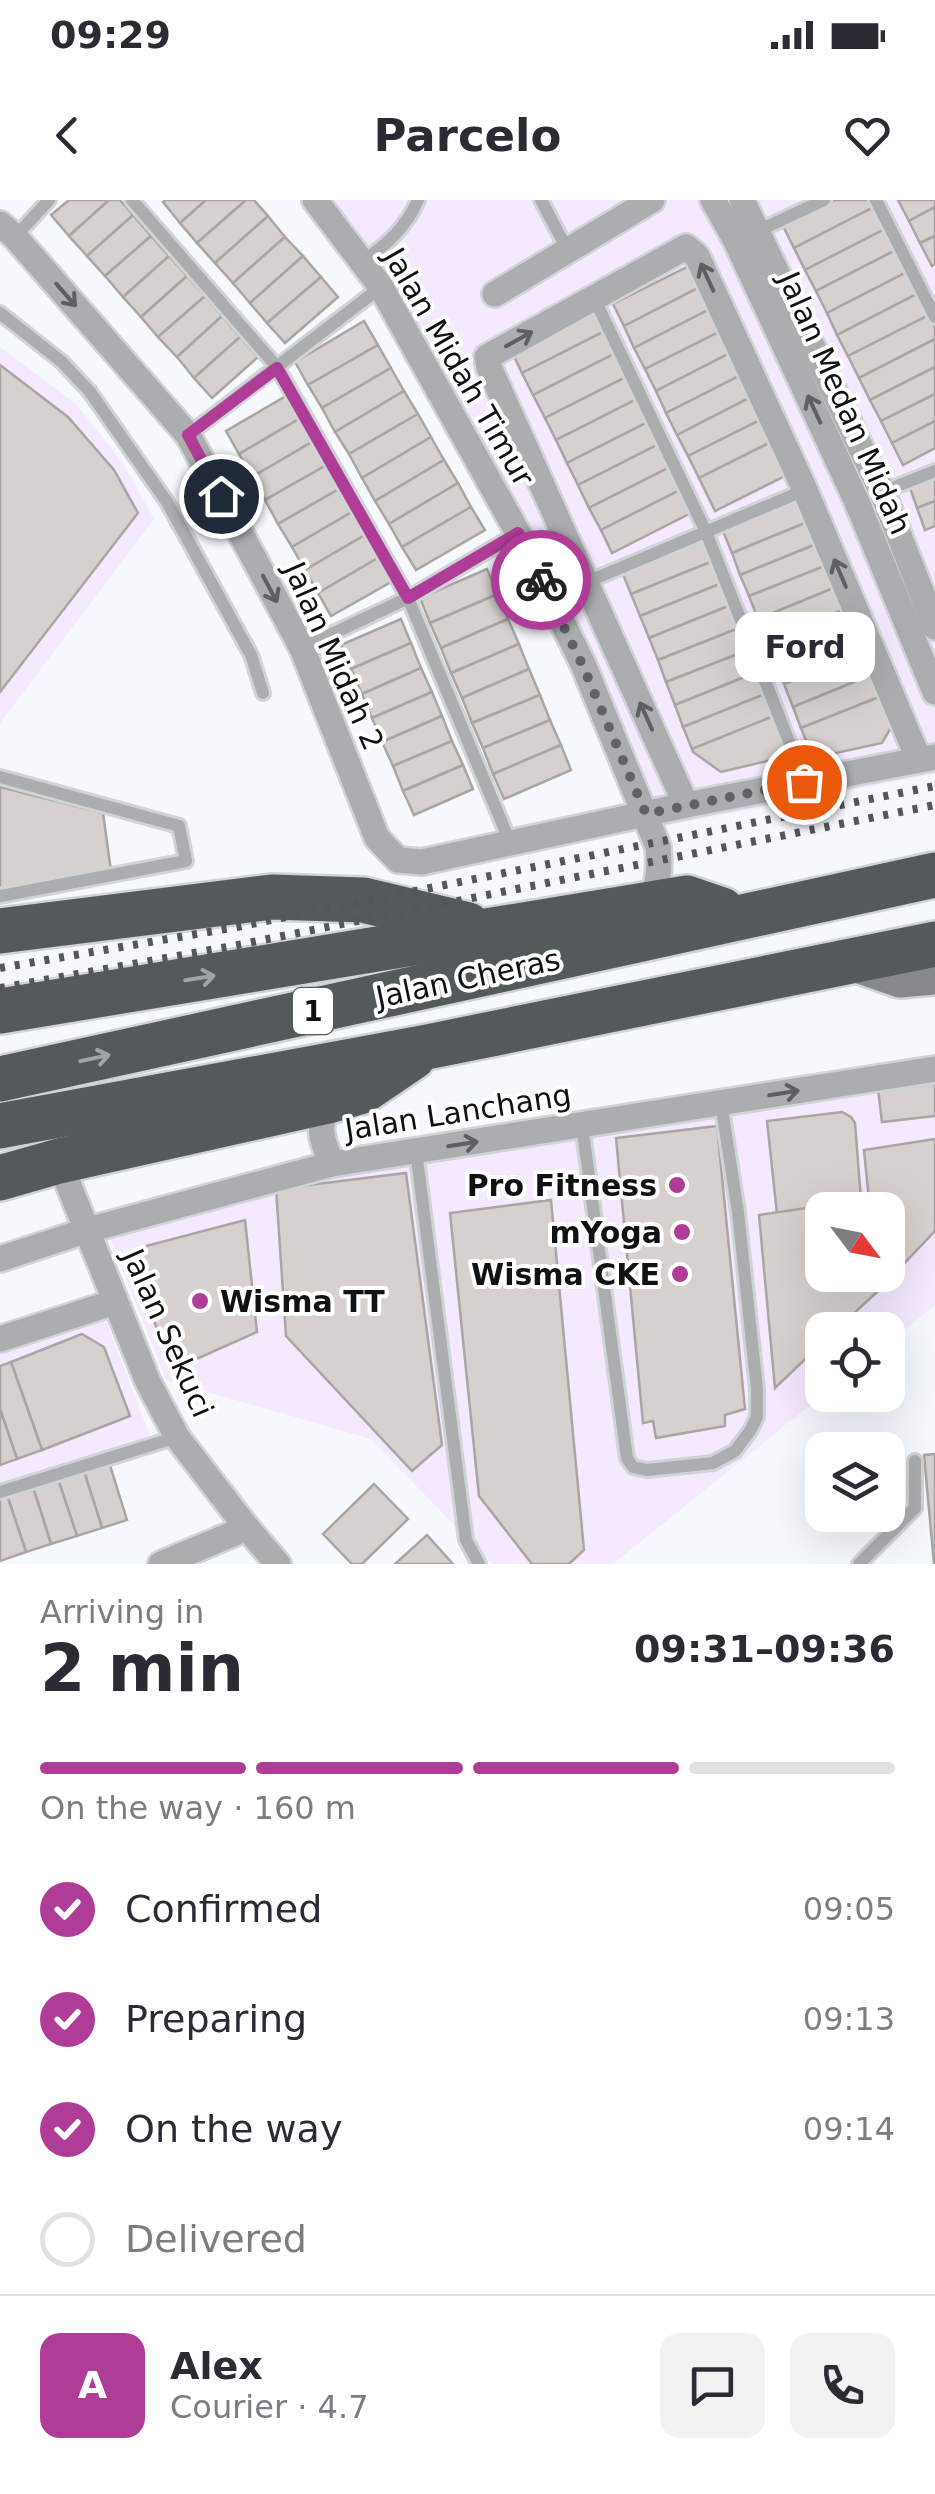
<!DOCTYPE html>
<html lang="en">
<head>
<meta charset="utf-8">
<style>
	:root { --surface:#fff; --page:#f2f2f3; --text:#2b2b33; --muted:#7c7c81; --line:#e1e1e2; --accent:#af3d98 }
	body { margin:0; font-family:"DejaVu Sans",sans-serif; background:var(--page); color:var(--text); height:100vh; display:flex; flex-direction:column; font-size:38px; white-space:nowrap }
	* { box-sizing:border-box; margin:0 }
	p { font-size:32px; color:var(--muted) }
	.icon { flex:none; width:55px; height:55px; fill:none; stroke:currentColor; stroke-width:2; stroke-linecap:round; stroke-linejoin:round }
	.map { position:relative; height:1364px; overflow:hidden }
	.details { display:flex; flex-direction:column; background:var(--surface); flex:1 }
	.details>* { flex:none }
	.needle { width:65px; rotate:122deg }
	.fabs { position:absolute; left:805px; top:992px; display:grid; gap:20px }
	.fabs a { display:grid; place-items:center; width:100px; height:100px; border-radius:20px; background:var(--surface); box-shadow:0 10px 40px #0002; font-size:50px }
	.pin { position:absolute; display:grid; place-items:center; width:85px; height:85px; color:#fff; margin:-42px; border:5px solid #fff; border-radius:50%; box-shadow:0 2px 10px #0007 }
	.courier { position:absolute; display:grid; place-items:center; width:100px; height:100px; margin:-50px; border:8px solid #af3d98; border-radius:50%; background:#fff; color:#222; box-shadow:0 2px 12px #0007 }
	.bubble { position:absolute; height:70px; border-radius:20px; background:var(--surface); box-shadow:0 10px 40px #0002; font-size:32px; font-weight:700; line-height:70px; text-align:center }
	.overview em { font-style:normal; font-weight:700 }
	.overview div { display:flex; flex-direction:column-reverse }
	.overview { display:flex; align-items:center; justify-content:space-between; height:170px; padding:0 40px }
	h1 { font-size:65px; font-weight:700; line-height:75px }
	.bar { display:grid; grid-template-columns:repeat(4,1fr); gap:15px 10px; align-content:center; height:120px; padding:0 40px }
	.bar i { height:12px; border-radius:8px; background:var(--line) }
	.bar .on { background:var(--accent) }
	.bar p { grid-column:span 4 }
	.line { display:flex; align-items:center; gap:25px; padding:0 40px; border-top:2px solid var(--line) }
	.line div { flex:1 }
	.round { display:grid; place-items:center; flex:none; width:105px; height:105px; border-radius:20px; background:var(--page) }
	ol { padding:0 40px; list-style:none }
	li { display:flex; align-items:center; gap:30px; height:110px }
	li p { margin-inline-start:auto }
	li .icon { padding:10px; border-radius:50%; background:var(--accent); color:#fff; stroke-width:4 }
	li:last-child { color:var(--muted) }
	li i { width:55px; height:55px; border:5px solid var(--line); border-radius:50% }
	.status { display:flex; justify-content:space-between; align-items:center; height:70px; padding:0 50px; background:var(--surface); direction:ltr }
	.status svg { height:28px; fill:currentColor }
	header { display:flex; justify-content:space-between; align-items:center; height:130px; padding:0 40px; background:var(--surface); font-size:45px; font-weight:700 }
	.map>svg:first-child { display:block }
	.commercial { fill:#f4e9fe; fill-rule:evenodd }
	.building { fill:#d6d1ce; stroke:#aaa5a2; stroke-width:2.5 }
	.lines { fill:none; stroke-linecap:round; stroke-linejoin:round }
	.lane-casing { stroke:#d0d4d7; stroke-width:18 }
	.street-casing { stroke:#d0d4d7; stroke-width:30 }
	.secondary-casing { stroke:#d0d4d7; stroke-width:40 }
	.highway-casing { stroke:#d0d4d7; stroke-width:50 }
	.lane { stroke:#abadae; stroke-width:12 }
	.street { stroke:#abadae; stroke-width:25 }
	.secondary { stroke:#85898b; stroke-width:35 }
	.highway { stroke:#54595c; stroke-width:45 }
	.rail { stroke:#545658; stroke-width:8; stroke-dasharray:5 10; stroke-linecap:butt }
	.oneway { stroke:#5e5f60 }
	.oneway2 { stroke:#a1a4a5 }
	.done { stroke:#606264; stroke-width:10; stroke-dasharray:0 18 }
	.route { stroke:#af3d98; stroke-width:12 }
	.poi-dot { fill:#af3d98; stroke:#fff; stroke-width:4 }
	.labels { text-anchor:middle; dominant-baseline:central; stroke-width:8; stroke-linejoin:round; paint-order:stroke }
	.shield { fill:#fff; stroke:#585859; stroke-width:2.5 }
	.shield-label { font-size:28px; font-weight:bold; fill:#101112 }
	.street-label { font-size:30px; fill:#101112; stroke:#fff }
	.poi-label { font-size:30px; font-weight:bold; fill:#101112; stroke:#fff; text-anchor:end }
</style>
</head>
<body>
<div class="status"><b>09:29</b><svg viewBox="0 0 49 12"><path d="M0 12V9h3v3zM5 12V6h3v6zM10 12V3h3v9zM15 12V0h3v12zM26 1h20v11H26zM47 4h2v5h-2z"/></svg></div>
<header><svg class="icon" aria-label="back" viewBox="0 0 24 24"><path d="M15 5l-7 7 7 7"/></svg>Parcelo<svg class="icon" aria-label="heart" viewBox="0 0 24 24"><path d="M12 20l-8-8c-3-5 5-10 8-4 3-6 11-1 8 4z"/></svg></header>
<div class="map">
<svg width="935" height="1364" viewBox="0 0 935 1364">
	<rect width="100%" height="100%" fill="#f5f9fd"/>
	<g class="commercial">
		<path d="M316,0H935V574L666,626L392,92Z"/>
		<path d="M0,147L76,204L123,263L154,319L0,523Z"/>
		<path d="M935,882V1105L888,1143V1130H822L823,1195L613,1364H492L371,1239L166,1180L109,1035L327,976L640,925ZM822,1010H888V1075H822Z"/>
		<path d="M105,1118L150,1236L0,1282V1151Z"/>
	</g>
	<g class="building">
		<path d="M69,0H109L69,36L51,15Z"/>
		<path d="M109,0H120L133,15L87,56L69,36Z"/>
		<path d="M165,0H206L180,23L163,2Z"/>
		<path d="M206,0H246L197,43L180,23Z"/>
		<path d="M246,0H254L268,16L215,63L197,43Z"/>
		<path d="M834,0H870L874,7L794,48L783,26Z"/>
		<path d="M898,0H935V7L909,21Z"/>
		<path d="M874,7L885,29L805,70L794,48Z"/>
		<path d="M935,7V36L920,43L909,21Z"/>
		<path d="M133,15L151,36L105,76L87,56Z"/>
		<path d="M268,16L285,37L233,83L215,63Z"/>
		<path d="M885,29L896,50L816,91L805,70Z"/>
		<path d="M151,36L169,56L123,97L105,76Z"/>
		<path d="M935,36V64L932,66L920,43Z"/>
		<path d="M285,37L303,56L250,103L233,83Z"/>
		<path d="M896,50L907,72L827,113L816,91Z"/>
		<path d="M169,56L187,76L141,117L123,97Z"/>
		<path d="M303,56L321,77L267,123L250,103Z"/>
		<path d="M691,65L702,86L624,126L613,104Z"/>
		<path d="M907,72L917,94L837,135L827,113Z"/>
		<path d="M187,76L205,96L158,137L141,117Z"/>
		<path d="M321,77L338,97L285,143L267,123Z"/>
		<path d="M702,86L712,108L634,148L624,126Z"/>
		<path d="M917,94L929,115L848,156L837,135Z"/>
		<path d="M205,96L222,116L177,157L158,137Z"/>
		<path d="M712,108L723,130L645,169L634,148Z"/>
		<path d="M592,109L603,132L522,173L511,150Z"/>
		<path d="M929,115L935,128V139L859,178L848,156Z"/>
		<path d="M222,116L240,137L194,178L177,157Z"/>
		<path d="M364,121L378,145L308,185L295,162Z"/>
		<path d="M723,130L734,151L656,191L645,169Z"/>
		<path d="M603,132L614,154L533,195L522,173Z"/>
		<path d="M240,137L258,157L212,198L194,178Z"/>
		<path d="M935,139V167L870,200L859,178Z"/>
		<path d="M378,145L391,168L322,208L308,185Z"/>
		<path d="M734,151L745,173L666,213L656,191Z"/>
		<path d="M614,154L626,177L545,218L533,195Z"/>
		<path d="M0,165L68,217L114,270L138,313L0,492Z"/>
		<path d="M935,167V194L881,221L870,200Z"/>
		<path d="M391,168L404,191L335,232L322,208Z"/>
		<path d="M745,173L755,195L677,235L666,213Z"/>
		<path d="M626,177L637,199L556,240L545,218Z"/>
		<path d="M404,191L418,214L349,254L335,232Z"/>
		<path d="M935,194V221L892,243L881,221Z"/>
		<path d="M755,195L766,217L688,256L677,235Z"/>
		<path d="M286,196L299,219L239,254L226,231Z"/>
		<path d="M637,199L648,222L567,263L556,240Z"/>
		<path d="M418,214L431,237L362,278L349,254Z"/>
		<path d="M766,217L777,239L699,278L688,256Z"/>
		<path d="M299,219L312,242L252,277L239,254Z"/>
		<path d="M935,221V248L903,265L892,243Z"/>
		<path d="M648,222L659,244L578,285L567,263Z"/>
		<path d="M431,237L444,260L375,301L362,278Z"/>
		<path d="M777,239L793,272L715,311L699,278Z"/>
		<path d="M312,242L325,266L265,300L252,277Z"/>
		<path d="M659,244L670,267L589,308L578,285Z"/>
		<path d="M444,260L458,283L389,324L375,301Z"/>
		<path d="M325,266L339,289L278,324L265,300Z"/>
		<path d="M670,267L682,289L601,330L589,308Z"/>
		<path d="M935,275V301L917,308L909,285Z"/>
		<path d="M458,283L471,307L402,347L389,324Z"/>
		<path d="M339,289L352,312L292,347L278,324Z"/>
		<path d="M682,289L693,312L612,353L601,330Z"/>
		<path d="M806,297L815,319L732,353L723,331Z"/>
		<path d="M935,301V326L925,330L917,308Z"/>
		<path d="M471,307L485,330L416,370L402,347Z"/>
		<path d="M352,312L365,335L305,370L292,347Z"/>
		<path d="M815,319L824,341L740,375L732,353Z"/>
		<path d="M365,335L378,358L318,393L305,370Z"/>
		<path d="M705,339L713,361L631,394L622,372Z"/>
		<path d="M824,341L832,363L749,396L740,375Z"/>
		<path d="M378,358L391,382L331,416L318,393Z"/>
		<path d="M713,361L722,383L640,416L631,394Z"/>
		<path d="M832,363L841,385L758,419L749,396Z"/>
		<path d="M487,369L498,394L430,423L420,398Z"/>
		<path d="M722,383L731,405L649,438L640,416Z"/>
		<path d="M841,385L850,407L767,441L758,419Z"/>
		<path d="M498,394L508,419L441,448L430,423Z"/>
		<path d="M731,405L739,428L658,460L649,438Z"/>
		<path d="M850,407L858,429L775,463L767,441Z"/>
		<path d="M401,419L411,443L351,469L341,445Z"/>
		<path d="M508,419L519,444L451,473L441,448Z"/>
		<path d="M739,428L748,450L666,482L658,460Z"/>
		<path d="M858,429L867,451L784,484L775,463Z"/>
		<path d="M411,443L421,468L362,494L351,469Z"/>
		<path d="M519,444L529,469L462,498L451,473Z"/>
		<path d="M748,450L757,472L675,505L666,482Z"/>
		<path d="M867,451L876,473L793,507L784,484Z"/>
		<path d="M421,468L432,492L372,518L362,494Z"/>
		<path d="M529,469L540,495L472,523L462,498Z"/>
		<path d="M757,472L765,494L683,527L675,505Z"/>
		<path d="M876,473L884,495L801,528L793,507Z"/>
		<path d="M432,492L442,516L382,542L372,518Z"/>
		<path d="M765,494L774,516L692,549L683,527Z"/>
		<path d="M540,495L550,520L483,548L472,523Z"/>
		<path d="M884,495L896,519L882,543L813,558L801,528Z"/>
		<path d="M442,516L452,541L393,566L382,542Z"/>
		<path d="M774,516L792,555L721,572L693,552L692,549Z"/>
		<path d="M550,520L561,545L493,574L483,548Z"/>
		<path d="M452,541L463,565L403,591L393,566Z"/>
		<path d="M561,545L571,570L504,599L493,574Z"/>
		<path d="M463,565L473,589L414,615L403,591Z"/>
		<path d="M0,587L103,613L111,671L0,689Z"/>
		<path d="M935,882V916L882,922L878,889Z"/>
		<path d="M842,912L851,917L855,923L861,1000L777,1014L767,921Z"/>
		<path d="M717,926L745,1209L725,1215V1226L656,1238L653,1221L643,1223L616,938Z"/>
		<path d="M935,939V1031L877,1092L875,1075H888V1010H870L864,950Z"/>
		<path d="M406,973L442,1245L412,1271L286,1136L276,989Z"/>
		<path d="M869,999L870,1010H822V1075H875L877,1092L836,1130H822V1143L775,1188L759,1015Z"/>
		<path d="M551,1000L584,1350L569,1364H532L479,1296L450,1013Z"/>
		<path d="M245,1020L257,1132L172,1170L135,1069L146,1046Z"/>
		<path d="M82,1134L104,1147L130,1216L42,1250L11,1162Z"/>
		<path d="M11,1162L42,1250L17,1259L0,1209V1166Z"/>
		<path d="M0,1209L17,1259L0,1265Z"/>
		<path d="M935,1254V1364H934L924,1255Z"/>
		<path d="M109,1262L127,1320L102,1328L84,1271Z"/>
		<path d="M84,1271L102,1328L77,1336L58,1279Z"/>
		<path d="M58,1279L77,1336L51,1344L33,1287Z"/>
		<path d="M374,1284L408,1319L362,1364H352L323,1334Z"/>
		<path d="M33,1287L51,1344L26,1352L7,1295Z"/>
		<path d="M7,1295L26,1352L0,1361V1298Z"/>
		<path d="M427,1335L453,1364H395Z"/>
	</g>
	<g class="lines">
		<g class="lane-casing">
			<g id="lane">
				<path d="M132,0L277,167L408,398L510,642"/>
				<path d="M541,0L568,51"/>
				<path d="M876,0L935,117"/>
				<path d="M758,31L824,0"/>
				<path d="M15,37L49,0"/>
				<path d="M362,62C386,45 406,28 418,0"/>
				<path d="M594,98L706,332L805,582"/>
				<path d="M0,113L62,162L90,192L167,302L251,455L263,493"/>
				<path d="M188,235L381,87"/>
				<path d="M882,292L935,271"/>
				<path d="M587,382L805,290"/>
				<path d="M302,448L408,398L518,333"/>
				<path d="M0,577L179,626L186,661L0,696"/>
				<path d="M582,925L627,1258L633,1267L647,1270L713,1263L735,1251L750,1231L757,1217V1189L738,1012L721,903"/>
				<path d="M416,951L466,1340L479,1364"/>
				<path d="M0,1292L177,1237"/>
				<path d="M859,1364L915,1308V1261"/>
			</g>
		</g>
		<g class="street-casing">
			<g id="street">
				<path d="M315,0L381,87L518,333L583,464L658,647C660,669 659,686 648,705"/>
				<path d="M713,0L736,41L857,302L935,492"/>
				<path d="M742,0L882,292L935,427"/>
				<path d="M0,24L15,37L188,235L302,448L377,638L398,660L422,662L686,605L935,557"/>
				<path d="M495,94L652,0"/>
				<path d="M686,605L489,167L487,157L686,47L697,56L805,290L919,560"/>
				<path d="M332,900C315,927 321,937 332,964"/>
				<path d="M59,961L148,1182L177,1237L247,1328L278,1364"/>
				<path d="M0,1059L88,1030L332,964L935,869"/>
				<path d="M0,1139L115,1102"/>
				<path d="M161,1364L247,1328"/>
			</g>
		</g>
		<g class="secondary-casing">
			<path id="secondary" d="M848,762L900,780L935,777"/>
		</g>
		<g class="highway-casing">
			<g id="highway">
				<path d="M0,731L272,697L363,700L468,725"/>
				<path d="M0,811L687,698L722,710"/>
				<path d="M0,879L935,675"/>
				<path d="M0,926L427,847L935,744"/>
				<path d="M0,978L59,961L332,900L363,891L413,857"/>
			</g>
		</g>
		<use href="#lane" class="lane"/>
		<use href="#street" class="street"/>
		<use href="#secondary" class="secondary"/>
		<use href="#highway" class="highway"/>
		<g class="rail">
			<path d="M0,768L237,727L935,586"/>
			<path d="M0,788L238,745L935,605"/>
		</g>
	</g>
	<defs><path id="oneway-shaft" d="M-6 0H5M1.5-3L5.5 0L1.5 3" fill="none" stroke-width="1.6" stroke-linecap="round" stroke-linejoin="round" transform="scale(2.5)"/></defs>
	<g class="oneway">
		<use href="#oneway-shaft" transform="translate(707 77) rotate(-115)"/>
		<use href="#oneway-shaft" transform="translate(66 95) rotate(49)"/>
		<use href="#oneway-shaft" transform="translate(519 139) rotate(-29)"/>
		<use href="#oneway-shaft" transform="translate(814 209) rotate(-115)"/>
		<use href="#oneway-shaft" transform="translate(840 373) rotate(-113)"/>
		<use href="#oneway-shaft" transform="translate(270 389) rotate(62)"/>
		<use href="#oneway-shaft" transform="translate(646 516) rotate(-114)"/>
		<use href="#oneway-shaft" transform="translate(784 893) rotate(-9)"/>
		<use href="#oneway-shaft" transform="translate(463 944) rotate(-9)"/>
	</g>
	<g class="oneway2">
		<use href="#oneway-shaft" transform="translate(200 778) rotate(-9)"/>
		<use href="#oneway-shaft" transform="translate(95 858) rotate(-12)"/>
	</g>
	<g class="lines">
		<path class="done" d="M541,380L582,464L646,614L804,582"/>
		<path class="route" d="M221,296L188,235L277,168L408,398L518,333L541,380"/>
	</g>
	<g class="poi-dot">
		<circle cx="677" cy="985" r="10"/>
		<circle cx="682" cy="1032" r="10"/>
		<circle cx="680" cy="1074" r="10"/>
		<circle cx="200" cy="1101" r="10"/>
	</g>
	<g class="labels">
		<rect class="shield" x="293" y="788" width="40" height="46" rx="8"/>
		<g class="shield-label">
			<text x="313" y="811">1</text>
		</g>
		<g class="street-label">
			<text transform="translate(459 167) rotate(60)">Jalan Midah Timur</text>
			<text transform="translate(845 203) rotate(66)">Jalan Medan Midah</text>
			<text transform="translate(334 456) rotate(66)">Jalan Midah 2</text>
			<text transform="translate(468 778) rotate(-12)">Jalan Cheras</text>
			<text transform="translate(458 912) rotate(-9)">Jalan Lanchang</text>
			<text transform="translate(168 1133) rotate(66)">Jalan Sekuci</text>
		</g>
		<g class="poi-label">
			<text x="657" y="985">Pro Fitness</text>
			<text x="662" y="1032">mYoga</text>
			<text x="660" y="1074">Wisma CKE</text>
			<text x="220" y="1101" text-anchor="start">Wisma TT</text>
		</g>
	</g>
</svg>
<div class="fabs">
<a><svg class="needle" viewBox="-14 -14 28 28"><path d="M0-13l5 13h-10z" fill="#e53935"/><path d="M0 13l5-13h-10z" fill="#7c7c81"/></svg></a>
<a><svg class="icon" aria-label="locate" viewBox="0 0 24 24"><circle cx="12" cy="12" r="6"/><path d="M12 2v4M12 18v4M2 12h4M18 12h4"/></svg></a>
<a><svg class="icon" aria-label="layers" viewBox="0 0 24 24"><path d="M12 4l9 5-9 5-9-5zM3 14l9 5 9-5"/></svg></a>
</div>
<div class="pin" style="left:804px;top:582px;background:#ea580c"><svg class="icon" aria-label="bag" viewBox="0 0 24 24"><path d="M5 8h14l-1 12H6zM9 8a3 3 0 0 1 6 0"/></svg></div>
<div class="pin" style="left:221px;top:296px;background:#1f2937"><svg class="icon" aria-label="home" viewBox="0 0 24 24"><path d="M3 11l9-7 9 7M6 9v11h12V9"/></svg></div>
<div class="courier" style="left:541px;top:380px"><svg class="icon" aria-label="bike" viewBox="0 0 24 24"><circle cx="6" cy="16" r="4"/><circle cx="18" cy="16" r="4"/><path d="M6 16l4-8h5l3 8M10 8l3 8H6M13 5h3"/></svg></div>
<div class="bubble" style="left:735px;top:412px;width:140px">Ford</div>
</div>
<section class="details">
<div class="overview"><div><h1>2 min</h1><p>Arriving in</p></div><em>09:31–09:36</em></div>
<div class="bar"><i class="on"></i><i class="on"></i><i class="on"></i><i></i><p>On the way · 160 m</p></div>
<ol>
<li><svg class="icon" aria-label="check" viewBox="0 0 24 24"><path d="M5 12l5 5 9-10"/></svg>Confirmed<p>09:05</p></li>
<li><svg class="icon" aria-label="check" viewBox="0 0 24 24"><path d="M5 12l5 5 9-10"/></svg>Preparing<p>09:13</p></li>
<li><svg class="icon" aria-label="check" viewBox="0 0 24 24"><path d="M5 12l5 5 9-10"/></svg>On the way<p>09:14</p></li>
<li><i></i>Delivered</li>
</ol>
<div class="line" style="height:180px"><b class="round" style="background:var(--accent);color:#fff">A</b><div><b>Alex</b><p>Courier · 4.7</p></div><a class="round"><svg class="icon" aria-label="chat" viewBox="0 0 24 24"><path d="M4 5h16v11H9l-5 4z"/></svg></a><a class="round"><svg class="icon" aria-label="phone" viewBox="0 0 24 24"><path d="M5 4h4l2 5-3 2q2 4 5 5l2-3 5 2v4C11 20 4 13 5 4z"/></svg></a></div>
</section>
</body>
</html>
